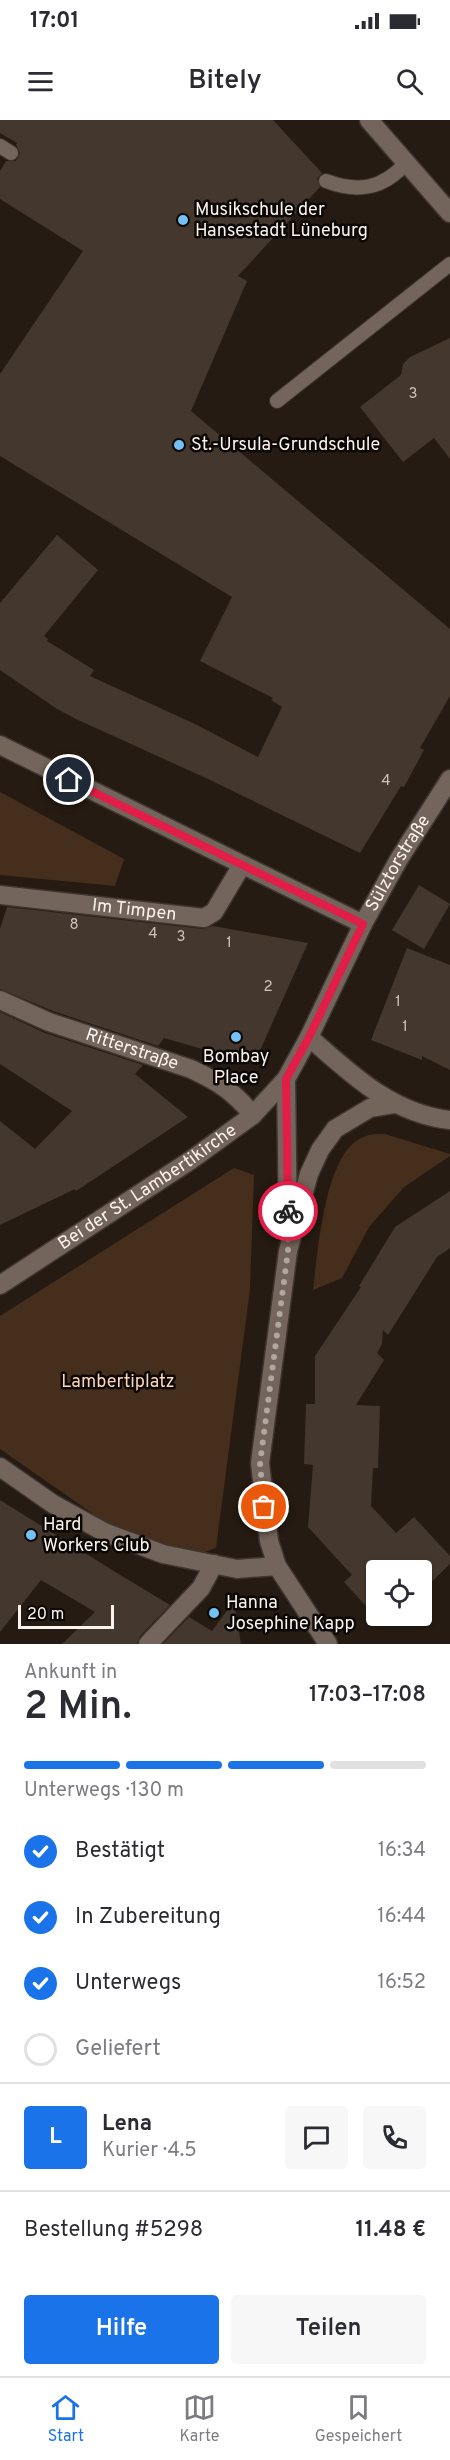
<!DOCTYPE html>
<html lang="de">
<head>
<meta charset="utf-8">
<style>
	:root { --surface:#fff; --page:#f7f7f7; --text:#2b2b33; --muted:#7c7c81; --line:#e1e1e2; --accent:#1a73e8 }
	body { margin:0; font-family:Overpass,sans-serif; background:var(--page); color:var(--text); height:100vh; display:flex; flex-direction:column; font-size:22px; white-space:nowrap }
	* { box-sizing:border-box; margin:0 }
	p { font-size:20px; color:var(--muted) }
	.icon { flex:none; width:33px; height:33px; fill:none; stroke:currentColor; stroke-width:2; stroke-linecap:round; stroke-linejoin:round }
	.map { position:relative; height:1524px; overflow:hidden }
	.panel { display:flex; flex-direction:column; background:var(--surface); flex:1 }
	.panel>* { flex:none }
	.tools { position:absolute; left:366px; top:1440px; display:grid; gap:12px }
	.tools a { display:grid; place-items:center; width:66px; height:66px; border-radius:6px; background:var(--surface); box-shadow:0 2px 4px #0004; font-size:30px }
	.scale { position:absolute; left:18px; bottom:15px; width:96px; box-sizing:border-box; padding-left:6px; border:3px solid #fbf3ed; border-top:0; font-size:16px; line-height:21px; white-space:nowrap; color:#fbf3ed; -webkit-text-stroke:4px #0b0704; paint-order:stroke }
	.pin { position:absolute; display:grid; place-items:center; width:51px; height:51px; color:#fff; margin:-26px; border:3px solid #fff; border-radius:50%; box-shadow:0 2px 6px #0007 }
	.courier { position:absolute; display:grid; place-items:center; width:60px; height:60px; margin:-30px; border:4px solid #e11d48; border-radius:50%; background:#fff; color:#222; box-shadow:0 2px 8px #0007 }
	.overview em { font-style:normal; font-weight:600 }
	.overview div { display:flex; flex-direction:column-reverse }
	.overview { display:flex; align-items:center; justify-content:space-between; height:102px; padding:0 24px }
	h1 { font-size:39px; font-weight:600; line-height:45px }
	.bar { display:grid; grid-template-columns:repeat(4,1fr); gap:9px 6px; align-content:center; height:72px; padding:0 24px }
	.bar i { height:8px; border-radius:4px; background:var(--line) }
	.bar .on { background:var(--accent) }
	.bar p { grid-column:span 4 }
	.line { display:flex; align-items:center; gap:15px; padding:0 24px; border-top:2px solid var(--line) }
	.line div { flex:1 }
	.round { display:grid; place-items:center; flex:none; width:63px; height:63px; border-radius:6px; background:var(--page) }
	ol { padding:0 24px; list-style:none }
	li { display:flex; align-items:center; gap:18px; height:66px }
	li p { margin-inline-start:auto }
	li .icon { padding:6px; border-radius:50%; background:var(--accent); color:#fff; stroke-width:4 }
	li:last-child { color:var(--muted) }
	li i { width:33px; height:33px; border:3px solid var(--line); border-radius:50% }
	.action { display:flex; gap:12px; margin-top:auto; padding:12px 24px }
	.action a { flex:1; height:69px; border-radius:6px; background:var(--accent); color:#fff; font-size:24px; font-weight:600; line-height:69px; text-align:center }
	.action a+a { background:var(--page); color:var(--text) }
	.status { display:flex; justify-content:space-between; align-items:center; height:42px; padding:0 30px; background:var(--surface); direction:ltr }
	.status svg { height:16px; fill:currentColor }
	header { display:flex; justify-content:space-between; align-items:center; height:78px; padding:0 24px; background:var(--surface); font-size:27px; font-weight:600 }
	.tabs { display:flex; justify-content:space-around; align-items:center; height:84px; border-top:2px solid var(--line); background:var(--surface); font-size:16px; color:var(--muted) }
	.tabs a { display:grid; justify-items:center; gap:3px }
	.tabs .on { color:var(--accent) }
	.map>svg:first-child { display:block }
	.green { fill:#462e1c }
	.building { fill:#44372e }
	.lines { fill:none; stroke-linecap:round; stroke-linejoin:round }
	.lane-casing { stroke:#3e3530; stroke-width:16 }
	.street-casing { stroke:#3e3530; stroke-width:21 }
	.lane { stroke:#73655b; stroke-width:14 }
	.street { stroke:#73655b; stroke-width:18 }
	.done { stroke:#b0a7a0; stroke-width:6; stroke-dasharray:0 10.8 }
	.route { stroke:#e11d48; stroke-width:8 }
	.poi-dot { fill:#73c1f5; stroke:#0b0704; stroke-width:2 }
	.labels { text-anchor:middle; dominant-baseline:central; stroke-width:5; stroke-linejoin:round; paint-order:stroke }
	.number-label { font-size:15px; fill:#cdc4bd }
	.poi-label { font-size:18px; fill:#fbf3ed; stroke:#0b0704; text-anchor:start }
	.street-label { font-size:18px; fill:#fbf3ed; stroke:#0b0704 }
	.park-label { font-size:18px; fill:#fcd4b7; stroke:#0b0704 }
</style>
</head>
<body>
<div class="status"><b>17:01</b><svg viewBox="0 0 49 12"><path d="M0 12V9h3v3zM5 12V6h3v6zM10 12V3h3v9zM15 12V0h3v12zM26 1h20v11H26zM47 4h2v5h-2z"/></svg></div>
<header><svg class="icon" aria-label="menu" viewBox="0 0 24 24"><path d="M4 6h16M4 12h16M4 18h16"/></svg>Bitely<svg class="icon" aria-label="search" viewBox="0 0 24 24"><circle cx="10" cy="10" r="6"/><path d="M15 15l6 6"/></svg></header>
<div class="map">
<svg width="450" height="1524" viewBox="0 0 450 1524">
	<rect width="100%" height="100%" fill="#261b12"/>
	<g class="green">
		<path d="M0,672L124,739L115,766L0,755Z"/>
		<path d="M385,1014L450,1034V1036L404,1067L369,1107L342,1158L313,1170C318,1134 324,1028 366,1016C371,1014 379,1014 385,1014Z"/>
		<path d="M234,1048L254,1055L250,1169L216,1428L199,1434L159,1425L112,1407L0,1329V1196Z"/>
	</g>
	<g class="building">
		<path d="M0,0H273L322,53L317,59L320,67L238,156L247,161L191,291L450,509V576L420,628L424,630L404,667L401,666L360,733L208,659L76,599L57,589L0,550V483L57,415L98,450L44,516L48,519L47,521L94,550L90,556L195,604L258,637L282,587L271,580L273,578L200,541L232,477L0,336V254L83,131L0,79V51L6,41H16L20,33L16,25L17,23L0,13Z"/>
		<path d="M450,218V339L434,318L403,342L360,287L401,255L403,244L410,237Z"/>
		<path d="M419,765L450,784L424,829L392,810Z"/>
		<path d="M7,787L203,809L213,806L308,823L254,944L164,918L158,926L53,891L0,869V809Z"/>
		<path d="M407,828L450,845V950L422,936V940L371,920Z"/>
		<path d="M0,892L45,913L143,945L135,954L188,997L76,1071L75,1069L0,1105V1001L35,1029L72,991L0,944Z"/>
		<path d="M450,1071V1128L437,1137L388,1215L383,1210L382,1224L377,1233L384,1240L356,1285L380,1286L378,1348H373L371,1386L396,1413L414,1397L450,1436V1444L422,1471V1450H376V1496H395L384,1506L344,1462L352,1455L308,1407L313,1345L304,1344L306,1284H315V1236L361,1167L359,1166L395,1107Z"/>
		<path d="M0,1380L117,1453L170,1485L140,1516L137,1524H62L95,1492L41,1460L0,1512Z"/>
		<path d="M234,1481L241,1524H163L189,1497L212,1511Z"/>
	</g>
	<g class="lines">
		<g class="lane-casing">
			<g id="lane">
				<path d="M0,26L11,33"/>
				<path d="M326,61C358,73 383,69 406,43"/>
				<path d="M277,281L450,144"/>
			</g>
		</g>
		<g class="street-casing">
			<g id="street">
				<path d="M369,0L450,93"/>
				<path d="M0,625L363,804"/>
				<path id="s1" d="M0,775L204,798L214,792L242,745"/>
				<path id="s2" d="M0,880L49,902L191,949C219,962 233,971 253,995"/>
				<path d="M309,917C351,954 392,994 450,1000"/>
				<path d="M286,959L288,1107"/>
				<path id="s3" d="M0,1165L191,1040L253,995L286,959L309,917L363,804L399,739L450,659"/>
				<path d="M0,1347L53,1384L104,1412L163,1434L237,1449L277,1446"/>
				<path d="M148,1524L201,1468L214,1444"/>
				<path d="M328,1524L277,1446L269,1421L260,1343L288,1131L309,1054L320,1030L335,1009L370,988L394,984"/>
			</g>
		</g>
		<use href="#lane" class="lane"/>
		<use href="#street" class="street"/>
	</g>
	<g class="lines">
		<path class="done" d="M264,1387L260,1343L288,1131V1091"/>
		<path class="route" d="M69,660L363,804L309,917L286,959L288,1091"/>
	</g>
	<g class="poi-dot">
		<circle cx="183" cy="100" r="6"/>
		<circle cx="179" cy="325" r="6"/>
		<circle cx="236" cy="917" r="6"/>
		<circle cx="31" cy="1415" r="6"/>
		<circle cx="214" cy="1493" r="6"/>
	</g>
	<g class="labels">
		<g class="number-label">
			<text x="413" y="274">3</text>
			<text x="386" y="661">4</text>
			<text x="74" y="805">8</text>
			<text x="153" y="814">4</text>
			<text x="181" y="817">3</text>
			<text x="229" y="823">1</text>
			<text x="268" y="867">2</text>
			<text x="398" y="882">1</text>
			<text x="405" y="907">1</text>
		</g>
		<g class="poi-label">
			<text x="195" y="90">Musikschule der<tspan x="195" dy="21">Hansestadt Lüneburg</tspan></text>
			<text x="191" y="325">St.-Ursula-Grundschule</text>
			<text x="236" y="937" text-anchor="middle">Bombay<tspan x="236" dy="21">Place</tspan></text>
			<text x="43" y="1405">Hard<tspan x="43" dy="21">Workers Club</tspan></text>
			<text x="226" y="1483">Hanna<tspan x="226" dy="21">Josephine Kapp</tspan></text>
		</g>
		<g class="street-label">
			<text stroke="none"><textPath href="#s3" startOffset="597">Sülztorstraße</textPath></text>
			<text stroke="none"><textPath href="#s1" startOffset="135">Im Timpen</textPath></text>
			<text stroke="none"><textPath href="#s2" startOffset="141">Ritterstraße</textPath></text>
			<text stroke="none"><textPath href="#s3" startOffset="177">Bei der St. Lambertikirche</textPath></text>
		</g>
		<g class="park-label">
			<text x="118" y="1262">Lambertiplatz</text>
		</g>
	</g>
</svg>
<div class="tools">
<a><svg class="icon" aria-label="locate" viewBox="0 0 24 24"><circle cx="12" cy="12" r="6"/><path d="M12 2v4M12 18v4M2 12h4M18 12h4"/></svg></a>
</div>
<div class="scale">20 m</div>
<div class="pin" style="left:264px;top:1387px;background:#ea580c"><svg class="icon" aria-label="bag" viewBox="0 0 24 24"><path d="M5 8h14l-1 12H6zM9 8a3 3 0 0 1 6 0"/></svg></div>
<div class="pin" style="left:69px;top:660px;background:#1f2937"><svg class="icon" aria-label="home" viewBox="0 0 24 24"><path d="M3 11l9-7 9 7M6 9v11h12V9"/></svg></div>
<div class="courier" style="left:288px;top:1091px"><svg class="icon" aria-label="bike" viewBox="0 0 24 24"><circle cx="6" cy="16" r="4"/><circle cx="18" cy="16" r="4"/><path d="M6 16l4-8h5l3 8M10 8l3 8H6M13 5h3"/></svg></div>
</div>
<section class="panel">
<div class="overview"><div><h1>2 Min.</h1><p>Ankunft in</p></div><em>17:03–17:08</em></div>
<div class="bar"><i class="on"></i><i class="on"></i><i class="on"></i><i></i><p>Unterwegs · 130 m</p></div>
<ol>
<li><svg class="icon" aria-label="check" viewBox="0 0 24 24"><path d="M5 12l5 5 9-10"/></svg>Bestätigt<p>16:34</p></li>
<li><svg class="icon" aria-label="check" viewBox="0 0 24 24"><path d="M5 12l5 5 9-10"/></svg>In Zubereitung<p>16:44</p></li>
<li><svg class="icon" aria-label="check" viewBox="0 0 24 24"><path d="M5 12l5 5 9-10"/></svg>Unterwegs<p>16:52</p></li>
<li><i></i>Geliefert</li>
</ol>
<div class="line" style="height:108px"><b class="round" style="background:var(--accent);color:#fff">L</b><div><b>Lena</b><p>Kurier · 4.5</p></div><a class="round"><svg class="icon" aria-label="chat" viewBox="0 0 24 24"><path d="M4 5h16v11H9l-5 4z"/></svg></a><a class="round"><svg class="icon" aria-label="phone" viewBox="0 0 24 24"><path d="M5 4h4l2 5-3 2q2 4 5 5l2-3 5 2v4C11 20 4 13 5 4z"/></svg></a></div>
<div class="line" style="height:78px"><div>Bestellung #5298</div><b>11.48 €</b></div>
<div class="action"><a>Hilfe</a><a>Teilen</a></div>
</section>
<nav class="tabs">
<a class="on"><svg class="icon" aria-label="home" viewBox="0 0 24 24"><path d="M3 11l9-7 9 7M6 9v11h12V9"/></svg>Start</a>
<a><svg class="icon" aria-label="map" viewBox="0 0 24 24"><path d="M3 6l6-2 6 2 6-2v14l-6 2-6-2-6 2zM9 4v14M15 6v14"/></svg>Karte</a>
<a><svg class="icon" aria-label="saved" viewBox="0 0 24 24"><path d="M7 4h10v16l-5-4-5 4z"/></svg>Gespeichert</a>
</nav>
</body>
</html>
